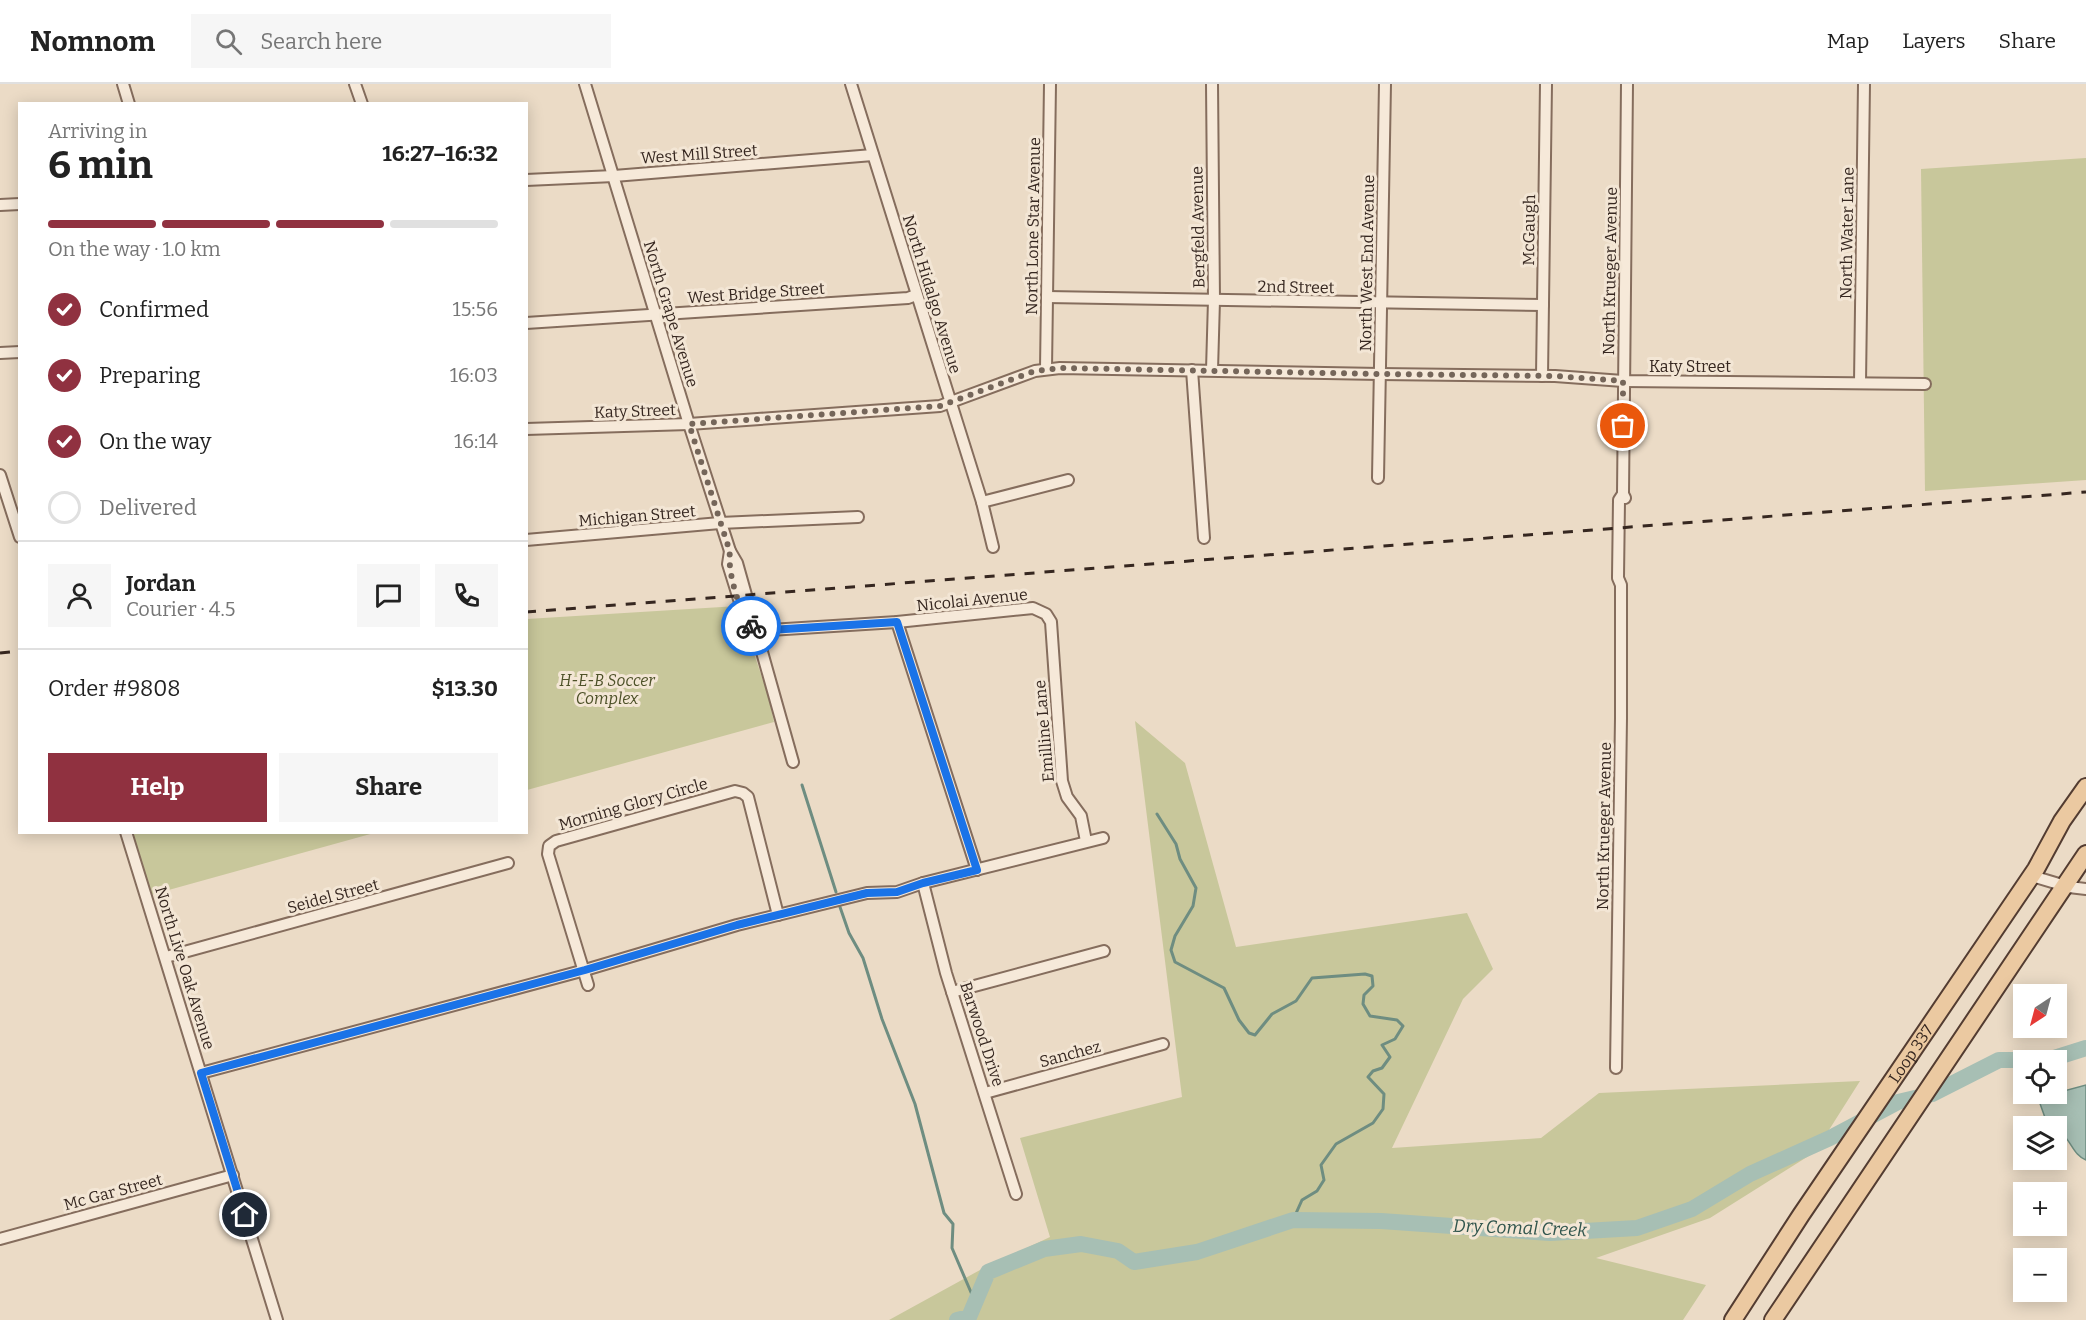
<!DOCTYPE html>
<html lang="en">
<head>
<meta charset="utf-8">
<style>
	:root { --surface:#fff; --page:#f6f6f6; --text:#222; --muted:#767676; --line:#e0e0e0; --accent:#903140 }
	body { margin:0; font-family:Bitter,serif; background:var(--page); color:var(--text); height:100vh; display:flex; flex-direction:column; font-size:22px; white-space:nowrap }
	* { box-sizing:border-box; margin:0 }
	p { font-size:20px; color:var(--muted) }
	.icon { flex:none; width:33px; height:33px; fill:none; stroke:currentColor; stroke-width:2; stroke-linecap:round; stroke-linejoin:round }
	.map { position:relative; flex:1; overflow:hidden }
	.panel { position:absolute; left:18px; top:18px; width:510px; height:732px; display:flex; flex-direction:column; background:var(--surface); border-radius:0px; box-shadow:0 3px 15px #0003 }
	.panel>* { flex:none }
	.needle { width:39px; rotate:216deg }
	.fabs { position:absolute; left:2013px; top:900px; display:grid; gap:12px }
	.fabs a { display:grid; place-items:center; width:54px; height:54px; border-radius:0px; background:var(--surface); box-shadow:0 3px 15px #0003; font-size:30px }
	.pin { position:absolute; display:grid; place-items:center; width:51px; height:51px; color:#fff; margin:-26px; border:3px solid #fff; border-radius:50%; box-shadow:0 2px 6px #0007 }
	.courier { position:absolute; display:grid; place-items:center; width:60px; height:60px; margin:-30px; border:4px solid #1a73e8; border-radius:50%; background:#fff; color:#222; box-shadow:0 2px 8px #0007 }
	.head em { font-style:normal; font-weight:700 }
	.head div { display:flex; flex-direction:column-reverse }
	.head { display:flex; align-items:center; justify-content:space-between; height:102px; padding:0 30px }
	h1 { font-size:39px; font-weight:700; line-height:45px }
	.bar { display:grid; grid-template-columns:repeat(4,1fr); gap:9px 6px; align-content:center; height:72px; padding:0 30px }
	.bar i { height:8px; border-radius:4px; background:var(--line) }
	.bar .selected { background:var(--accent) }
	.bar p { grid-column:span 4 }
	.line { display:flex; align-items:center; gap:15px; padding:0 30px; border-top:2px solid var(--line) }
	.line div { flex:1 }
	.round { display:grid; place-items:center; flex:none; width:63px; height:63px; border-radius:0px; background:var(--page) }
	ol { padding:0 30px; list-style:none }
	li { display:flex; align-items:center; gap:18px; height:66px }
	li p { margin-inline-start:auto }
	li .icon { padding:6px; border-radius:50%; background:var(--accent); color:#fff; stroke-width:4 }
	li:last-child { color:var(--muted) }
	li i { width:33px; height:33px; border:3px solid var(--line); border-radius:50% }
	.button { display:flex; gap:12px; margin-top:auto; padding:12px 30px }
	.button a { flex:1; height:69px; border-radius:0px; background:var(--accent); color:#fff; font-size:24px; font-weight:700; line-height:69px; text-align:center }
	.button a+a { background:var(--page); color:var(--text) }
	header { display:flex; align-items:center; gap:36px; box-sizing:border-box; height:84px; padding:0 30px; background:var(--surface); border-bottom:2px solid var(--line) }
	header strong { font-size:28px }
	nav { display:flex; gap:33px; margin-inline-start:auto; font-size:21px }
	.search { width:420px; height:54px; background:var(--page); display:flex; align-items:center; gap:15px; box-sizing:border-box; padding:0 21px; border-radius:0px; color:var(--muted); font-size:22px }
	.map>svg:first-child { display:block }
	.green { fill:#c8c79b }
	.water { fill:#a7bfb4; stroke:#6e8d81; stroke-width:1.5 }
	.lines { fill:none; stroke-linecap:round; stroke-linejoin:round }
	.stream { stroke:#6e8d81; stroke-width:3 }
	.river { stroke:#a7bfb4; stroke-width:16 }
	.street-casing { stroke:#856d5d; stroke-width:14 }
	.primary-casing { stroke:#533c31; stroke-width:20 }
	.street { stroke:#f6e9d9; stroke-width:10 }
	.primary { stroke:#ebc9a1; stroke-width:16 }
	.rail { stroke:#362720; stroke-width:3; stroke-dasharray:10 10; stroke-linecap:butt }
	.done { stroke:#75665a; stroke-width:6; stroke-dasharray:0 10.8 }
	.route { stroke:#1a73e8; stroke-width:8 }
	.labels { text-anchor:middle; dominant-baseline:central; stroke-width:6; stroke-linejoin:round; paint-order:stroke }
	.street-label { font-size:16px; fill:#362720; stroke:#f3e6d5 }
	.park-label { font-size:16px; font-style:italic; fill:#4d5128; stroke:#f3e6d5 }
	.water-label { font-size:18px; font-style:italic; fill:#30554d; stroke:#f3e6d5 }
</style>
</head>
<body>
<header>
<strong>Nomnom</strong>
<div class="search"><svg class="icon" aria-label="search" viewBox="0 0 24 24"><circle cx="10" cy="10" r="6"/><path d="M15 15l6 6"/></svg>Search here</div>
<nav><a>Map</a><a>Layers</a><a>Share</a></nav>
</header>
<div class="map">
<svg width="2086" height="1236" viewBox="0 0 2086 1236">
	<rect width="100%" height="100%" fill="#ebdbc6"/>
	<g class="green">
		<path d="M2086,74V396L1925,407L1921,85Z"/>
		<path d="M738,522L768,611L774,638L527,706V535Z"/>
		<path d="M1135,637L1185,679L1236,863L1467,829L1493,885L1463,915L1392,1064L1541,1054L1599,1009L1860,997L1815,1068L1710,1134L1596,1174L1706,1201L1683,1236H889L980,1186L1050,1153L1020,1054L1182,1013Z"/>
		<path d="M129,748L374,749L147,812Z"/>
	</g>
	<path class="water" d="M2086,1001V1076C2072,1071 2071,1053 2057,1047L2056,1042H2048L2038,1014Z"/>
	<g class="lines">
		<g class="stream">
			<path d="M802,701L836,808"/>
			<path d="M1157,730L1176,760L1180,775L1196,804L1193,822L1175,852L1171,866L1175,878L1224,904L1239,936L1249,949L1255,951L1272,930L1296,917L1312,894L1365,890L1372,892L1373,902L1364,911L1363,920L1370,932L1397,936L1403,942L1395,955L1382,961L1390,973L1382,984L1373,987L1368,993L1384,1010L1383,1025L1373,1039L1336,1060L1321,1081L1324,1096L1317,1107L1302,1116L1293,1136"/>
			<path d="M840,823L849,849L863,874L882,935L915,1020L944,1129L953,1140L952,1164L976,1220"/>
			<path d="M969,1233L971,1236"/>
		</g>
		<path class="river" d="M957,1236L969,1233L988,1188L1044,1165L1081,1160L1118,1167L1134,1178L1197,1168L1293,1136L1381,1137L1550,1149L1637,1144L1692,1125L1750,1090L1830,1054L1898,1018L1932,1010L1999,976H2048L2086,964"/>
		<g class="street-casing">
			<g id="street">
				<path d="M123,0L129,20"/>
				<path d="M355,0L362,20"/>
				<path d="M585,0L689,340L730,467L737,479L793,678"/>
				<path d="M851,0L982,418L993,463"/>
				<path d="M526,96L614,92L873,71"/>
				<path d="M0,121L20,120"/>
				<path d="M1047,213L1543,221"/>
				<path d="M526,239L908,214L916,211"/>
				<path d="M0,269L20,268"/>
				<path d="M1046,285L1050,0"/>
				<path d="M1192,286L1204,454"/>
				<path d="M1212,286L1214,216L1212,0"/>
				<path d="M1542,292L1546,0"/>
				<path d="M1860,299L1864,0"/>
				<path d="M526,345L689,340L940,322L1035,287L1060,284L1380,290L1555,292L1623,297L1925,300"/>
				<path d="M0,391L20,453"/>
				<path d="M1378,394L1385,0"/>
				<path d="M1625,414L1623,410L1627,0"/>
				<path d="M982,418L1068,396"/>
				<path d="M526,456L720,439L858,433"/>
				<path d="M730,467L728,480L742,525"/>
				<path d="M897,538L977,786"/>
				<path d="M755,547L897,538L1033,524L1046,530L1051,538L1062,697L1067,713L1081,732L1086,757"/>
				<path d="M126,748L277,1236"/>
				<path d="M2032,792L2069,803L2086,805"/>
				<path d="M923,799L946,889L1016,1110"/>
				<path d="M166,873L508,779"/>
				<path d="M588,901L548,770L549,762L556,757L735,707L743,709L748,713L778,831"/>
				<path d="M952,908L1104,867"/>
				<path d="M1616,984L1621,634V501L1618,494L1619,416L1623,410"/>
				<path d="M201,989L585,886L737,841L867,809L897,808L923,799L1103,754"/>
				<path d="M985,1009L1163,960"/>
				<path d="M0,1155L233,1091"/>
			</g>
		</g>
		<g class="primary-casing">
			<g id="primary">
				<path id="s1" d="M1733,1236L1801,1131L2036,785L2062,737L2086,703"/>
				<path d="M1773,1236L2086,770"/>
			</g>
		</g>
		<use href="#street" class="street"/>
		<use href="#primary" class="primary"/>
		<g class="rail">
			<path d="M526,528L2086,408"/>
			<path d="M0,569L20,567"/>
		</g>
	</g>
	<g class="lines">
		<path class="done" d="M751,542C739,528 727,486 730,468L689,340L940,322L1035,287L1060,284L1380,290L1555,292L1623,297V342"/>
		<path class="route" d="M245,1131L201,989L585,886L737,841L867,809L897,808L923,799L977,786L897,538L755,547L751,542"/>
	</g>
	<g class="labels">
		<g class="street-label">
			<text transform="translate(699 70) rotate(-4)">West Mill Street</text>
			<text transform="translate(1033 142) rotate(-89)">North Lone Star Avenue</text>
			<text transform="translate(1198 143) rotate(-91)">Bergfeld Avenue</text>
			<text transform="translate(1529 146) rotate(-89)">McGaugh</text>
			<text transform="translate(1847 149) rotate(-89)">North Water Lane</text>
			<text transform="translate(1367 179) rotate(-89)">North West End Avenue</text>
			<text transform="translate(1610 187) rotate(-89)">North Krueger Avenue</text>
			<text transform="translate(1296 203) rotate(1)">2nd Street</text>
			<text transform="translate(756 209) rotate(-4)">West Bridge Street</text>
			<text transform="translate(932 210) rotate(73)">North Hidalgo Avenue</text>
			<text transform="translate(671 230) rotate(73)">North Grape Avenue</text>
			<text x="1690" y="282">Katy Street</text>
			<text transform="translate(635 327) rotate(-2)">Katy Street</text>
			<text transform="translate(637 432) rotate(-5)">Michigan Street</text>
			<text transform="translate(972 516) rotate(-6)">Nicolai Avenue</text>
			<text transform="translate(1044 647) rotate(-95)">Emilline Lane</text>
			<text transform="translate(633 720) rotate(-16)">Morning Glory Circle</text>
			<text transform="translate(1604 742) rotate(-89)">North Krueger Avenue</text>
			<text transform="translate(333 812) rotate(-15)">Seidel Street</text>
			<text transform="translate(185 884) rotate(73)">North Live Oak Avenue</text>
			<text transform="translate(982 950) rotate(72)">Barwood Drive</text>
			<text transform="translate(1070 970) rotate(-15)">Sanchez</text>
			<text stroke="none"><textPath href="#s1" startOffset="320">Loop 337</textPath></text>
			<text transform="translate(113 1108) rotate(-15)">Mc Gar Street</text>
		</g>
		<g class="park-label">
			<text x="607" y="596">H-E-B Soccer<tspan x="607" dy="18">Complex</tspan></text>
		</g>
		<g class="water-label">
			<text transform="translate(1520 1144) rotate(2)">Dry Comal Creek</text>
		</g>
	</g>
</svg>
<div class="fabs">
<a><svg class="needle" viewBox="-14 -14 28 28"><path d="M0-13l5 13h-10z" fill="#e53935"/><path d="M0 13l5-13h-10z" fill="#767676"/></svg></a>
<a><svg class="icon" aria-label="locate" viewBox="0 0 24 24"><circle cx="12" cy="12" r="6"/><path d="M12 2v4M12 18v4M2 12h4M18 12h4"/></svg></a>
<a><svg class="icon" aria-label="layers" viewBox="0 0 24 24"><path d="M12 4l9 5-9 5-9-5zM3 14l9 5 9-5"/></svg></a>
<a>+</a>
<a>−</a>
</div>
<div class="pin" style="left:1623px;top:342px;background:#ea580c"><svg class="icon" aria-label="bag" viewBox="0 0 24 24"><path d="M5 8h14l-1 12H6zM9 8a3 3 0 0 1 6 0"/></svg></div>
<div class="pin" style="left:245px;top:1131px;background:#1f2937"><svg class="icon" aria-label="home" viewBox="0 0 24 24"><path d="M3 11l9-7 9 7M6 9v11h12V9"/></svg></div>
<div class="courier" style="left:751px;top:542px"><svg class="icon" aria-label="bike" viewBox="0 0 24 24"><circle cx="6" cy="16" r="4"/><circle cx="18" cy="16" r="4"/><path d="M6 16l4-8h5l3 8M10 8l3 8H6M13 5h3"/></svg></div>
<section class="panel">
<div class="head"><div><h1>6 min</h1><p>Arriving in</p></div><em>16:27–16:32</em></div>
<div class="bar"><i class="selected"></i><i class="selected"></i><i class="selected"></i><i></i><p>On the way · 1.0 km</p></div>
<ol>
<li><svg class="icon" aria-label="check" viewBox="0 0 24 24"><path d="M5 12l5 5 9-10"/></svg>Confirmed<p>15:56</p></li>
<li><svg class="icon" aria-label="check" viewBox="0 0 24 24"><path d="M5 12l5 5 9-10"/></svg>Preparing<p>16:03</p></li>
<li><svg class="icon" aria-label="check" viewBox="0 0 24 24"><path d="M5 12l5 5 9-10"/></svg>On the way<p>16:14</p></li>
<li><i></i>Delivered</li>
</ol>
<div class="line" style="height:108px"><a class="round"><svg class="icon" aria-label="person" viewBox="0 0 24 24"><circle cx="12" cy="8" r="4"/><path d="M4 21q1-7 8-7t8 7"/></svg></a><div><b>Jordan</b><p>Courier · 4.5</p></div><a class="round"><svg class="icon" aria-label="chat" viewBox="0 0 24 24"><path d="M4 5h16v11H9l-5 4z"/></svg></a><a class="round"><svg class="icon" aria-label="phone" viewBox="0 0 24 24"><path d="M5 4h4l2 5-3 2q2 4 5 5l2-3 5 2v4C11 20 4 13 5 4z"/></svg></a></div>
<div class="line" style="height:78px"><div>Order #9808</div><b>$13.30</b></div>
<div class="button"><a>Help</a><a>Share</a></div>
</section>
</div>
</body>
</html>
